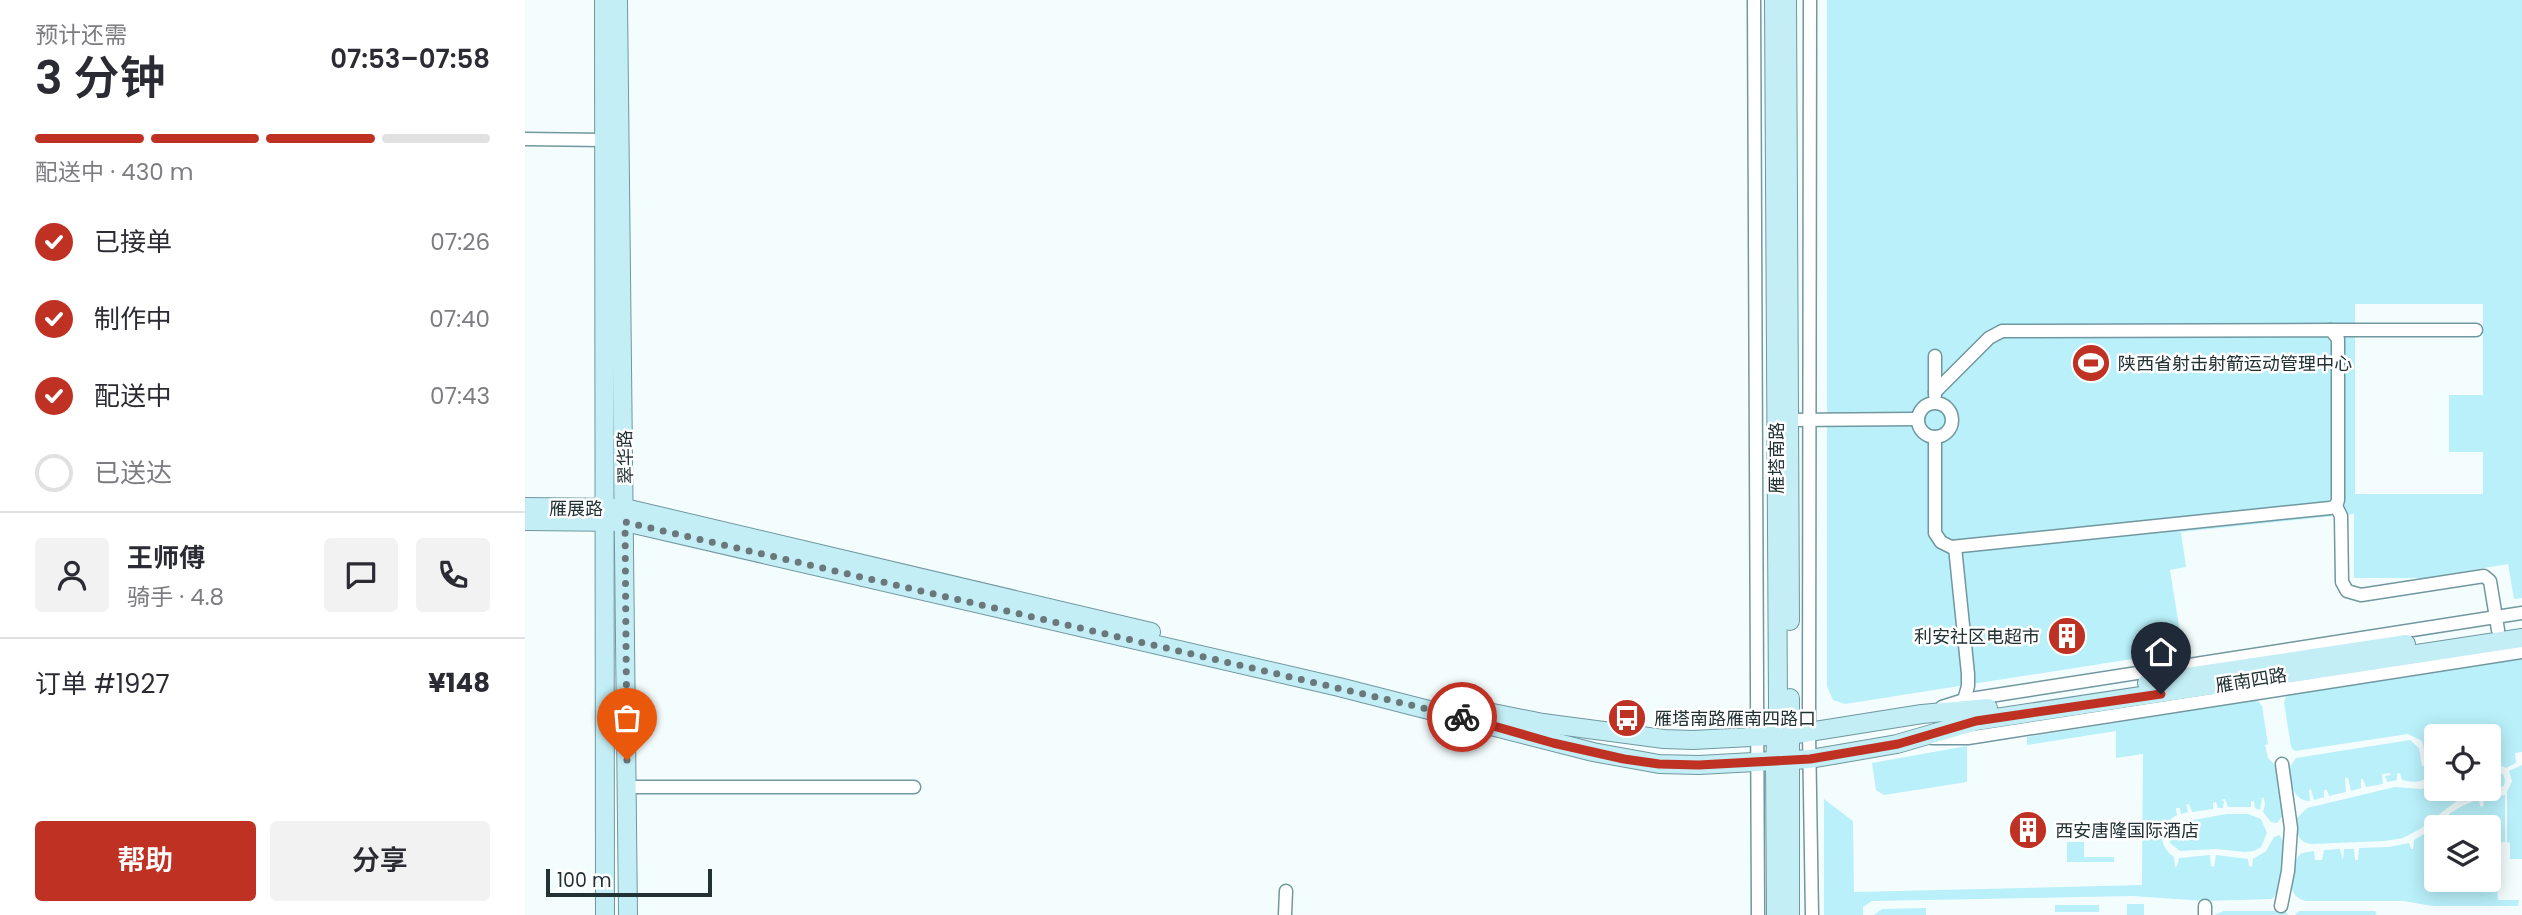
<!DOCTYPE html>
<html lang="zh">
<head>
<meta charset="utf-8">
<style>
	:root { --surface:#fff; --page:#f2f2f3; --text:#2b2b33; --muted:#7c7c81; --line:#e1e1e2; --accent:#bf3223 }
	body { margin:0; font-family:Poppins,"Noto Sans SC",sans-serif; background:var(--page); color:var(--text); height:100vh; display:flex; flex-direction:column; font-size:26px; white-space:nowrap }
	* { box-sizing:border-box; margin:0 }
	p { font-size:23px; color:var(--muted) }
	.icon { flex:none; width:38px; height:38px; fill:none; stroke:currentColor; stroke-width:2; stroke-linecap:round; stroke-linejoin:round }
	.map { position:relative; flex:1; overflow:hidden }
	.drawer { display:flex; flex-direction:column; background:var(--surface); width:525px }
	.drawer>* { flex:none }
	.buttons { position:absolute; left:1899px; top:724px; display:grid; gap:14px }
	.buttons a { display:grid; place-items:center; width:77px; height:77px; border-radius:7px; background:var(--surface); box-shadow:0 4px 18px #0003; font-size:35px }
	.scale { position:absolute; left:21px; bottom:18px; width:166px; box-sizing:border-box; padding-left:7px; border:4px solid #213134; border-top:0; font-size:19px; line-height:24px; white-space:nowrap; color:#213134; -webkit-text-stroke:5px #fff; paint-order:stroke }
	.pin { position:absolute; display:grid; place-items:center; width:60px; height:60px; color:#fff; margin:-72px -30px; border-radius:50% 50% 50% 0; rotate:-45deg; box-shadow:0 0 7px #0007 }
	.pin .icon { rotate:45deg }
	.courier { position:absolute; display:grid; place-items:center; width:70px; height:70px; margin:-35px; border:5px solid #bf3223; border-radius:50%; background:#fff; color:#222; box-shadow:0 2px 9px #0007 }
	.headline em { font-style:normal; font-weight:600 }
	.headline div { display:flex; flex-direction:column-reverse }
	.headline { display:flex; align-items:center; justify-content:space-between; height:119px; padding:0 35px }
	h1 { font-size:46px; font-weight:600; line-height:52px }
	.bar { display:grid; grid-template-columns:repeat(4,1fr); gap:10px 7px; align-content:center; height:84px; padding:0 35px }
	.bar i { height:9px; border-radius:5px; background:var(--line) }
	.bar .selected { background:var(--accent) }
	.bar p { grid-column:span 4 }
	.line { display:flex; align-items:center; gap:18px; padding:0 35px; border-top:2px solid var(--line) }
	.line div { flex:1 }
	.round { display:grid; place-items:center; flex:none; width:74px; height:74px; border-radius:7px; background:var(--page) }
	ol { padding:0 35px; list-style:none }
	li { display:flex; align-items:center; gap:21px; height:77px }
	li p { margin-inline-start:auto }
	li .icon { padding:7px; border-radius:50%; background:var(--accent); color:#fff; stroke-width:4 }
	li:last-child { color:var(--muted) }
	li i { width:38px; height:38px; border:4px solid var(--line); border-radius:50% }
	.button { display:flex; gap:14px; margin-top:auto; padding:14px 35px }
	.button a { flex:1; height:80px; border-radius:7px; background:var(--accent); color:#fff; font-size:28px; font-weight:600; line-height:80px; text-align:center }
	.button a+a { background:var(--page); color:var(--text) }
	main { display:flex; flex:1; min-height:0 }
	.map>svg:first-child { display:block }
	.green { fill:#b9f0fa; fill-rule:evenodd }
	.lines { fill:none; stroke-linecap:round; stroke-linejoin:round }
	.street-casing { stroke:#71979f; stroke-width:15 }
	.secondary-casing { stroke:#71979f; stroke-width:20 }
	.street { stroke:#fff; stroke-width:12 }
	.secondary { stroke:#c3eef5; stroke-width:18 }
	.done { stroke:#6b787b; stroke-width:7; stroke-dasharray:0 12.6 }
	.route { stroke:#bf3223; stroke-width:9 }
	.labels { text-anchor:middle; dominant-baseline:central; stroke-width:5; stroke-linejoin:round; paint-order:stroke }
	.poi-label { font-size:18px; fill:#213134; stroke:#fff; text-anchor:start }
	.street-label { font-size:18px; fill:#213134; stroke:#fff }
</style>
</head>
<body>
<main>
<section class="drawer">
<div class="headline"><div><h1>3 分钟</h1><p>预计还需</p></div><em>07:53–07:58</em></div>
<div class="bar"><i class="selected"></i><i class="selected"></i><i class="selected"></i><i></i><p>配送中 · 430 m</p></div>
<ol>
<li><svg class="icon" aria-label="check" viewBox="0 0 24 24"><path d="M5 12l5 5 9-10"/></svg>已接单<p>07:26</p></li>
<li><svg class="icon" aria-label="check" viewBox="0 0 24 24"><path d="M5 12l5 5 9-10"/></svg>制作中<p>07:40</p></li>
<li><svg class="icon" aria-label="check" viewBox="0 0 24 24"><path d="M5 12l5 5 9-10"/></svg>配送中<p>07:43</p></li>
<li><i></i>已送达</li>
</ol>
<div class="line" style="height:126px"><a class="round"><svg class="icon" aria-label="person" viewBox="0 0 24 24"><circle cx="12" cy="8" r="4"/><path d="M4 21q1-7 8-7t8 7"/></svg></a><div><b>王师傅</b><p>骑手 · 4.8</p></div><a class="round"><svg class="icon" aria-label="chat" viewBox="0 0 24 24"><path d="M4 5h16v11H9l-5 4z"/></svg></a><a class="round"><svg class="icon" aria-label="phone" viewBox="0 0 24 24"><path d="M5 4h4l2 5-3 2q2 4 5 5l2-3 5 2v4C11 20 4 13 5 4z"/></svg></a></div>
<div class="line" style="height:91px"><div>订单 #1927</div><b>¥148</b></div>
<div class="button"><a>帮助</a><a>分享</a></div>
</section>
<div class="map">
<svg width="1997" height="915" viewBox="0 0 1997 915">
	<rect width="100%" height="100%" fill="#f4fdfe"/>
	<g class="green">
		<path d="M1302,0H1997V598L1989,599L1983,564L1900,578H1829V514L1656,532L1661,567L1645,570L1658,651L1320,704L1308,700L1302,686ZM1830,304H1958V395H1924V452H1958V494H1830Z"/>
		<path d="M1997,657V752L1990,753L1991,763L1981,768L1972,764L1970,758L1966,759L1967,764L1964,765V737H1911V774C1897,781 1892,784 1877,780L1875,773L1872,774V780L1862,782L1860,776L1866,775L1865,773L1857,774L1858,784L1841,787L1838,779H1836V788L1826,791L1823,778H1820L1821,792L1804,796L1802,790H1799V797L1789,800L1786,789L1784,790L1785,801C1767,800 1766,783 1764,768L1771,758L1885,740L1894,748L1897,766L1903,765L1897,741L1883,734L1770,751L1766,747L1759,702L1762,695Z"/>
		<path d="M1732,700L1737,706L1743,744L1740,745L1743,758L1752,767L1759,814L1752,823L1746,822L1738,812L1740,805L1739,798L1734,799H1737L1735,810L1730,808L1729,801L1726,802V807H1703L1700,799L1696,800L1699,801L1698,808H1693L1691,802L1688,803V809L1667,812L1664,804L1660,805L1662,806L1663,812L1656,814L1655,808H1651L1652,815C1633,825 1632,845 1649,857L1650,867L1652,866L1654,858L1685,855L1686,866L1689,867L1691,855L1723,859L1724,866L1727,867L1728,859L1741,851L1749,837L1754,835C1765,845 1758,889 1747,899L1680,901L1607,896L1347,901L1338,907V915H1299V799L1328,821L1329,892L1617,885L1618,754L1591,758V731L1502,745V737Z"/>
		<path d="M1442,746V782L1359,795L1351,790L1347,763Z"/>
		<path d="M1997,765V859H1985V843L1982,842V792L1987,781L1984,771Z"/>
		<path d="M1964,772L1971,771L1978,774L1980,780L1979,786L1933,800L1895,829L1878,838L1860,841L1786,844C1772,842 1770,830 1772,818L1782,808L1870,787L1897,789L1911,782V789H1964Z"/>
		<path d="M1980,795V842L1967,843V851H1964V828H1924V814L1937,806L1954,799L1955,806L1958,807L1959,798Z"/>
		<path d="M1702,814H1723L1736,819L1742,833L1736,847L1729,851L1720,852L1691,849L1655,851L1645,843L1644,832L1651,823Z"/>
		<path d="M1920,819V828H1911V880H1951L1952,885H1972L1973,900H1994L1993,906H1908L1878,901H1781C1759,897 1763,864 1777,853L1789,851L1790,860H1797L1799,850L1815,849L1818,860L1819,849H1829L1830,860H1833L1834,848L1864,847L1884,843L1886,849H1888L1889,840L1904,831L1918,819Z"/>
		<path d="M1542,842H1559V857H1589V862H1542Z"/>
		<rect x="1602" y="904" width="17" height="11"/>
		<rect x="1530" y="905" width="44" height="7"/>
		<path d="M1401,908V915H1349L1357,909Z"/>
		<path d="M1699,911H1760L1763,915H1689Z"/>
		<path d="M1774,911H1850L1852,913L1850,915H1770Z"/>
	</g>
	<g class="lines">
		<g class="street-casing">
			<g id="street">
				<path d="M1229,0L1233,915"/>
				<path d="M1285,0L1284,732L1287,915"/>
				<path d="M0,139L80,140"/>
				<path d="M1806,330H1951"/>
				<path d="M1410,356V395"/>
				<path d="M1410,392L1464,338L1477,331L1806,330L1813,339V500L1811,506L1805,508L1426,547L1416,542L1410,533V437"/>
				<circle cx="1410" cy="420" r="17"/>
				<path d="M1264,420L1392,419"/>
				<path d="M1811,506L1816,516L1817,582L1822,591L1836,595L1959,576L1965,581L1973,630"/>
				<path d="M1430,547L1443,674V686L1439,700"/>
				<path d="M1417,707L1439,700L1997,613"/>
				<path d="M1407,738H1443L1997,652"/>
				<path d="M102,787H389"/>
				<path d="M1756,906L1763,871L1766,828L1757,764"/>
				<path d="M760,915L761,891"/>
				<path d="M1680,915V906"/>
			</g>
		</g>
		<g class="secondary-casing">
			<g id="secondary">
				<path d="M79,0L80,915"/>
				<path d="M93,0L103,915"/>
				<path d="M1249,0L1253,706L1250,762L1251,915"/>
				<path d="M1262,0L1265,621"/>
				<path d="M0,507L100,508L626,632"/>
				<path d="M0,521L100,522L814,687L1068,752L1134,764L1174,765L1285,759L1372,744L1451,721L1997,638"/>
				<path d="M1622,683L1881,644"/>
				<path d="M953,710L1018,723L1139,739L1168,740L1265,735L1397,714L1463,708"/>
				<path d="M1265,915V698"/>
			</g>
		</g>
		<use href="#street" class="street"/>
		<use href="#secondary" class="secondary"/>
	</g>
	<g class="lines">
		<path class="done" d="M102,760L100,522L937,717"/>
		<path class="route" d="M937,717L1028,743L1099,759L1134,764L1174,765L1285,759L1373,744L1451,721L1636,694"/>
	</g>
	<defs>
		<g id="stadium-disc" transform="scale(2.0125)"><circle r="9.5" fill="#bf3223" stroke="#fff"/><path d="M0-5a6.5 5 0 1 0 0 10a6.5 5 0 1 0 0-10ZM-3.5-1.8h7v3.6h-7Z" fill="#fff"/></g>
		<g id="building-disc" transform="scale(2.0125)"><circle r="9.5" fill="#bf3223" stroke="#fff"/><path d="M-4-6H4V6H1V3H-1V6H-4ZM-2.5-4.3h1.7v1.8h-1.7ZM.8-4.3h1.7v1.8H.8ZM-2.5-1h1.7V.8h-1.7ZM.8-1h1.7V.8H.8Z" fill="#fff"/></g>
		<g id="bus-disc" transform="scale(2.0125)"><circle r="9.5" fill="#bf3223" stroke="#fff"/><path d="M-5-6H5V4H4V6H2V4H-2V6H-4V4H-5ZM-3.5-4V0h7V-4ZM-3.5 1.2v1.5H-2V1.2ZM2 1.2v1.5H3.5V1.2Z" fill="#fff"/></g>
	</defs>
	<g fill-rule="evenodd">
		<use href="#stadium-disc" x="1566" y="363"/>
		<use href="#building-disc" x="1542" y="636"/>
		<use href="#bus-disc" x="1102" y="718"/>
		<use href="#building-disc" x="1503" y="830"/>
	</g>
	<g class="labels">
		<g class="poi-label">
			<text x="1593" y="363">陕西省射击射箭运动管理中心</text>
			<text x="1515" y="636" text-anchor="end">利安社区电超市</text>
			<text x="1129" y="718">雁塔南路雁南四路口</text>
			<text x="1530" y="830">西安唐隆国际酒店</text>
		</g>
		<g class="street-label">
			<text transform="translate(100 457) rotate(-91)">翠华路</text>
			<text transform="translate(1251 458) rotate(-90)">雁塔南路</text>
			<text x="51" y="508">雁展路</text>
			<text transform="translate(1726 680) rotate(-9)">雁南四路</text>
		</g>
	</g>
</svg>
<div class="buttons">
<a><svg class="icon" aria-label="locate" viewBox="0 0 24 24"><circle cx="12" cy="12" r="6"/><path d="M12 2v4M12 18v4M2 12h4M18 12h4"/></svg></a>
<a><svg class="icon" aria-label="layers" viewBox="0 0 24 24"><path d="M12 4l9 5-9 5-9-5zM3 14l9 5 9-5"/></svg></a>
</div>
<div class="scale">100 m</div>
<div class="pin" style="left:102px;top:760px;background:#ea580c"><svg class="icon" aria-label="bag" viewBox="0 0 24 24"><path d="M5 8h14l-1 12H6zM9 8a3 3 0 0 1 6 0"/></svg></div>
<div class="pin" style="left:1636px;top:694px;background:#1f2937"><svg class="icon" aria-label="home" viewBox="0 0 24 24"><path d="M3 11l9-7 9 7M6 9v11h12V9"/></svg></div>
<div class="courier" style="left:937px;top:717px"><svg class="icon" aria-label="bike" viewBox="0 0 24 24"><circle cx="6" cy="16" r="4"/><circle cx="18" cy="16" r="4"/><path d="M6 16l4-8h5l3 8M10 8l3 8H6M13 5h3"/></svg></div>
</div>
</main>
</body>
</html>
